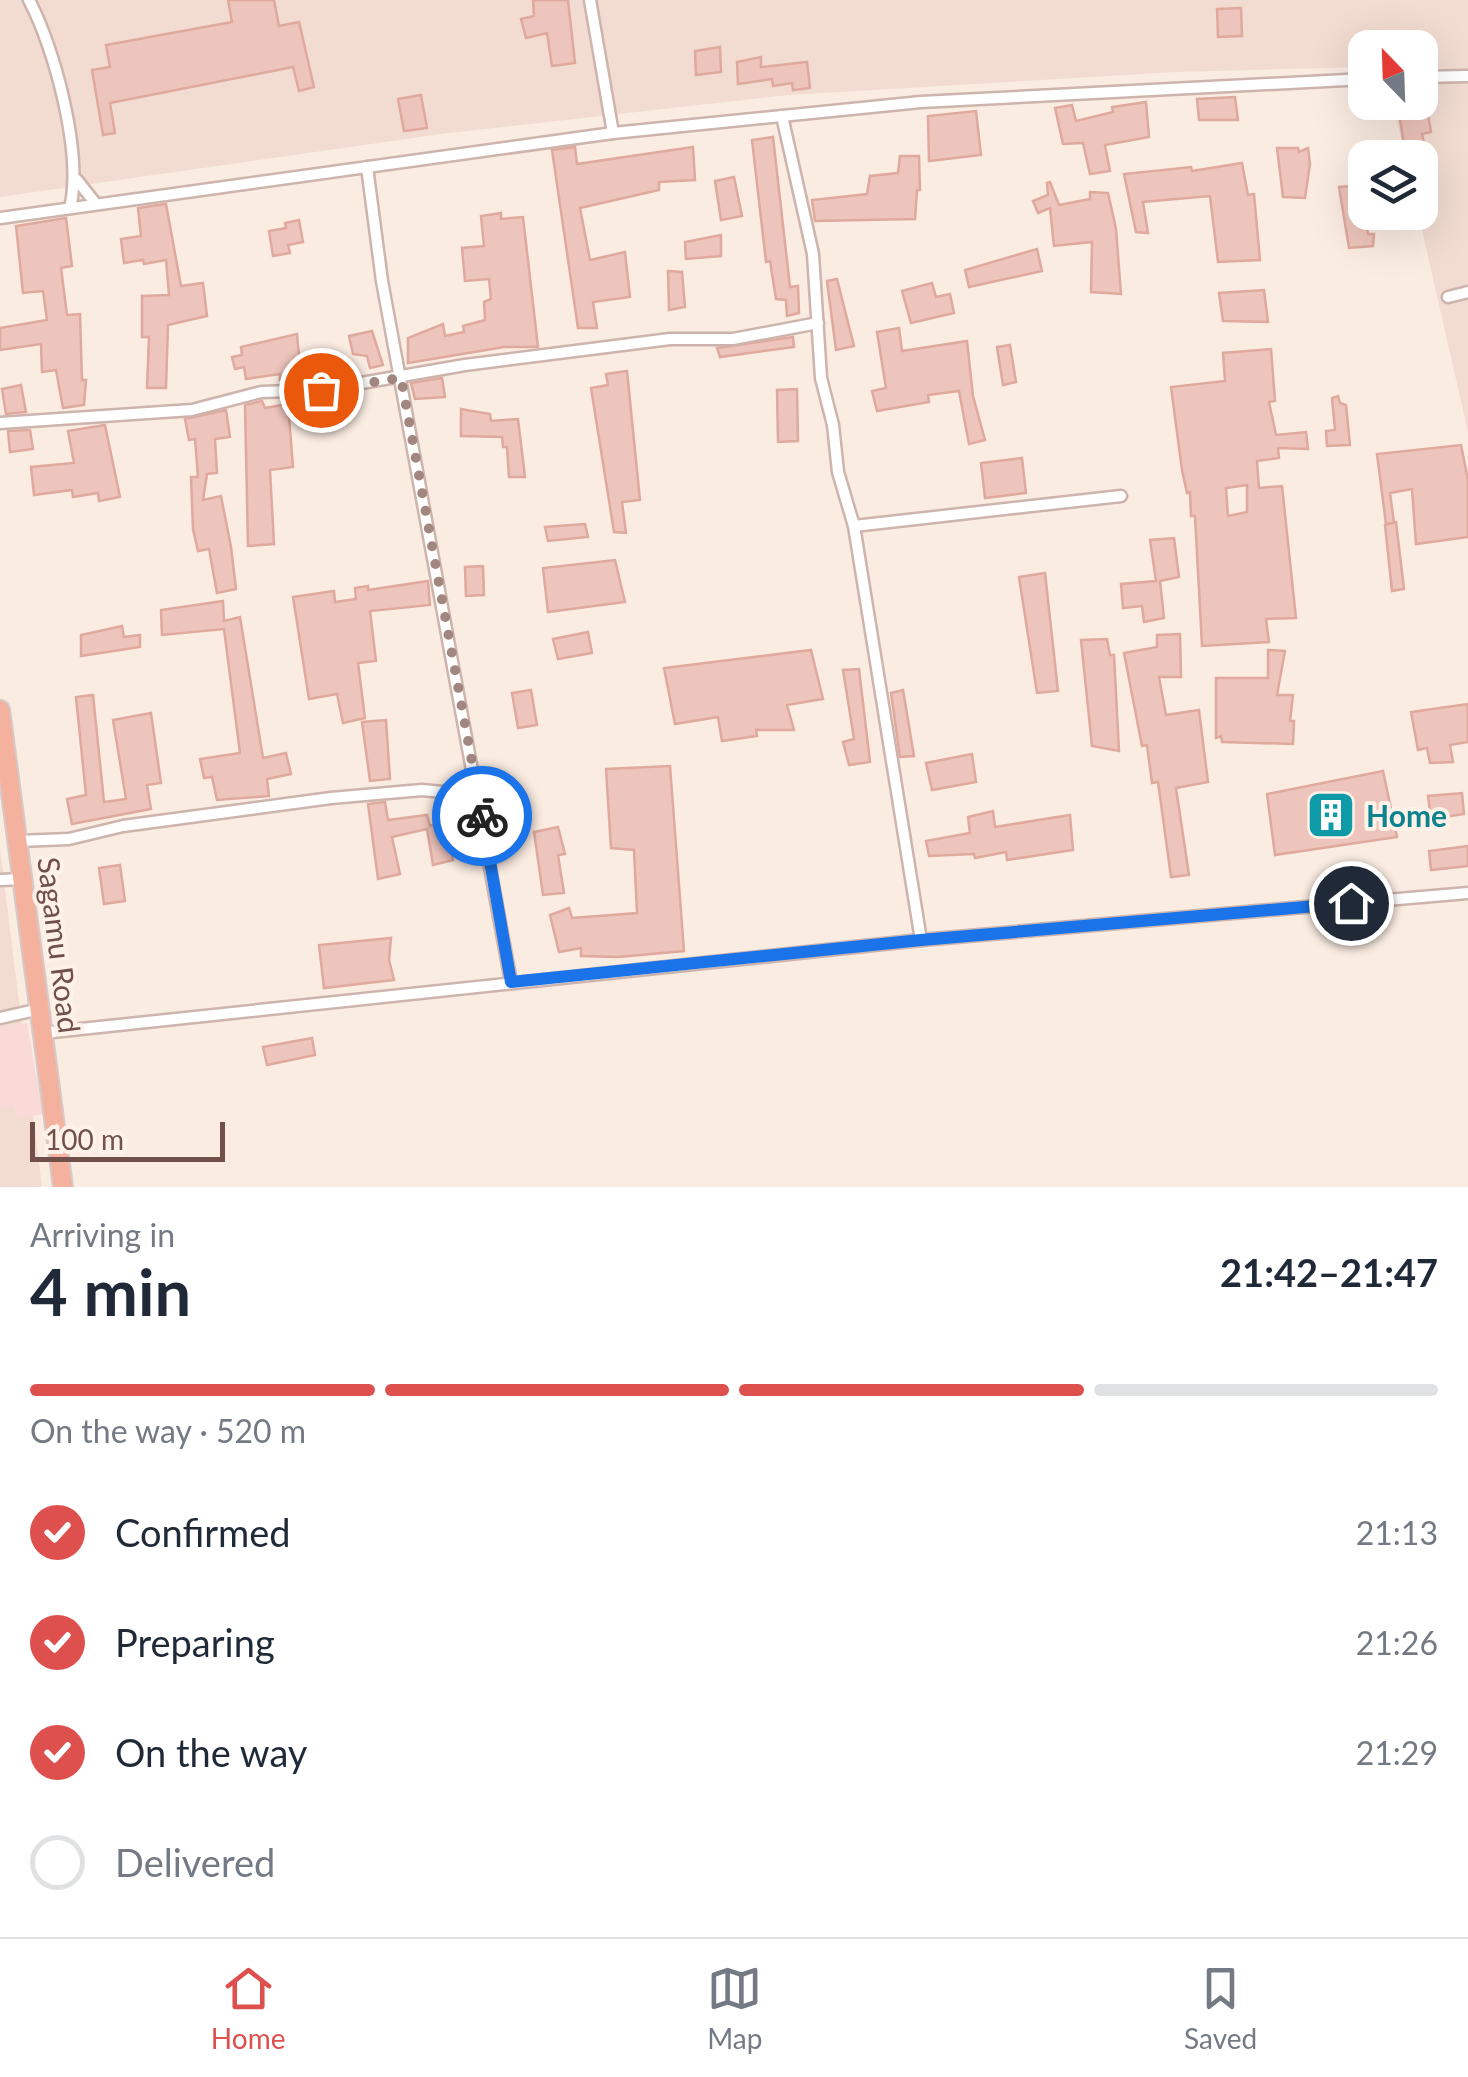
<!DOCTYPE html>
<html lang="en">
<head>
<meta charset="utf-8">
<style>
	:root { --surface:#fff; --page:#f6f6f7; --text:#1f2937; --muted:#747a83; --line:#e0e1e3; --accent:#de504e }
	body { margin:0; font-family:Lato,sans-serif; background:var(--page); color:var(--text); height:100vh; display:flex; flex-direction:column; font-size:38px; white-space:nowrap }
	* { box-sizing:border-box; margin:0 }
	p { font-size:32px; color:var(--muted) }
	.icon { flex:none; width:55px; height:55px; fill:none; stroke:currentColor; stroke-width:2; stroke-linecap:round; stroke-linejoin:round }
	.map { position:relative; height:1187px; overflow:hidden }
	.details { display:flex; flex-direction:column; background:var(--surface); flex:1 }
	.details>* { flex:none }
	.needle { width:65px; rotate:337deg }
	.fabs { position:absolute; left:1348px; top:30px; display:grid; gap:20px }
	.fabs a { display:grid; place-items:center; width:90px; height:90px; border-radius:20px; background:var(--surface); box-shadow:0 10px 40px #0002; font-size:50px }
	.scale { position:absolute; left:30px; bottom:25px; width:195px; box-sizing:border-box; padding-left:10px; border:5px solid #71504a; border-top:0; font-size:28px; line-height:35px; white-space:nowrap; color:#71504a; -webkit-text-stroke:8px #fef1e8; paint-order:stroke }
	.pin { position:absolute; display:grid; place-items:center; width:85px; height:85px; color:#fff; margin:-42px; border:5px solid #fff; border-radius:50%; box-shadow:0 2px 10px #0007 }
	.courier { position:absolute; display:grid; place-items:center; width:100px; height:100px; margin:-50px; border:8px solid #1a73e8; border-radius:50%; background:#fff; color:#222; box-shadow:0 2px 12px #0007 }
	.head em { font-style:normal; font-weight:700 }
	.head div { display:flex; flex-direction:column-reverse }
	.head { display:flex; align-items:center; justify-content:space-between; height:170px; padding:0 30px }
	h1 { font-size:65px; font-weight:700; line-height:75px }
	.bar { display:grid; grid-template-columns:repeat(4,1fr); gap:15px 10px; align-content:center; height:120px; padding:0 30px }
	.bar i { height:12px; border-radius:8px; background:var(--line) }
	.bar .active { background:var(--accent) }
	.bar p { grid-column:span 4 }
	ol { padding:0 30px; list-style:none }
	li { display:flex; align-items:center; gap:30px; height:110px }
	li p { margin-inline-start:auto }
	li .icon { padding:10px; border-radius:50%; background:var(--accent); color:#fff; stroke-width:4 }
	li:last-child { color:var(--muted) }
	li i { width:55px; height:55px; border:5px solid var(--line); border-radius:50% }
	.tabs { display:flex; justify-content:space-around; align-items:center; height:140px; border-top:2px solid var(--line); background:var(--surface); font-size:28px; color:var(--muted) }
	.tabs a { display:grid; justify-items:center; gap:5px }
	.tabs .active { color:var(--accent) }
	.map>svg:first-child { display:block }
	.residential { fill:#f2dcd1 }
	.commercial { fill:#fadad7 }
	.building { fill:#eec5bc; stroke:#e0a99d; stroke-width:2.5; fill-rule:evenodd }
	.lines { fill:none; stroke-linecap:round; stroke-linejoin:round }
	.minor-casing { stroke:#cdb4ad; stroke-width:15 }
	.trunk-casing { stroke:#d4cac9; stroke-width:22 }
	.minor { stroke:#fff; stroke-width:10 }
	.trunk { stroke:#f4b29e; stroke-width:18 }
	.done { stroke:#a1877f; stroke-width:10; stroke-dasharray:0 18 }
	.route { stroke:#1a73e8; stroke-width:12 }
	.labels { text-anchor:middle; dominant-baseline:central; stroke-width:8; stroke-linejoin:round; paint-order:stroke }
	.culture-label { font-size:30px; font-weight:bold; fill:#0d838f; stroke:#fef1e8; text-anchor:start }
	.street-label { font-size:30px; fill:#71504a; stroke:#fef1e8 }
</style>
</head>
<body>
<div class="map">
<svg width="1468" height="1187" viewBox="0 0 1468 1187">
	<rect width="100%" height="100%" fill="#fbece2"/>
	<g class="residential">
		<path d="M0,0H1468V432L1418,213L1420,158L1405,157L1393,103L1420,102V48H1365V67L1176,72L789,95L449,133L0,197Z"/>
		<path d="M0,848L42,1187H0Z"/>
	</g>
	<path class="commercial" d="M27,1023L43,1114L16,1119L13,1106L0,1108V1027Z"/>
	<g class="building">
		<path d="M228,0H274L279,26L299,22L314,87L299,91L293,67L110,103L115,133L103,135L92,70L110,67L106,45L232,22Z"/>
		<path d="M533,0H568L575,63L552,66L547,33L526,38L521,19L534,16Z"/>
		<path d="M1241,8L1242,36L1218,37L1217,9Z"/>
		<path d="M720,47L721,72L696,75L695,51Z"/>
		<path d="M761,57V67L807,62L810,88L793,90L792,83L773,86L772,79L738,84L737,62Z"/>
		<path d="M421,95L427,128L404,131L398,99Z"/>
		<path d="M1235,97L1238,120H1199L1197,99Z"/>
		<path d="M1146,102L1149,137L1105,145L1110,171L1090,174L1083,143L1063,144L1055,108L1072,105L1076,121L1113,112L1112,107Z"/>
		<path d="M976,111L981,155L929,161L928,116Z"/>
		<path d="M1428,114L1431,132L1422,134L1427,158H1406L1400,119Z"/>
		<path d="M773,137L790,287L798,286L799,313L787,316L786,300L776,299L770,261L766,262L752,140Z"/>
		<path d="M575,147L577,164L693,147L695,180L659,182V190L580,208L590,260L625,252L630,297L593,302L597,328H578L552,150Z"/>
		<path d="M1277,148H1298L1299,152L1308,148L1310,164L1305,198L1283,197Z"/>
		<path d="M900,156H919L920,190H917L915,219L815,221L812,200L867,194L870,176L898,173Z"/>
		<path d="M1242,163L1248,195L1254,194L1260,260L1218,262L1210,196L1143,202L1148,233L1136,232L1124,174L1191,167L1192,171Z"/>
		<path d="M734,177L742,216L721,220L715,181Z"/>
		<path d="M1050,182L1059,205L1090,199V192L1108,193L1116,229L1121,294L1091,292L1092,242L1054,246L1050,208L1038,213L1033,201L1048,195L1047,183Z"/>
		<path d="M1365,185V214L1368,234H1374L1373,246L1349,248L1339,187Z"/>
		<path d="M166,204L181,286L203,283L207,316L168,325L166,388H147L149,337H142V296L169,295L166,260L144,264L143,260L124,263L121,239L141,236L138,208Z"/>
		<path d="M501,213V219L523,217L538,347H504L408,363V338L443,324L445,336L464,332L463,326L485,320L484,302L491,299L489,279L465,281L462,248L484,246L481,216Z"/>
		<path d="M66,218L72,266L61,268L67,315L80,314L82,380H86L84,405L63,408L56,370L42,372L41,344L0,350V328L47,320L43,291L23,293L16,226Z"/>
		<path d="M299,220L303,242L288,245L290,253L273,256L269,231L286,228L285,223Z"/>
		<path d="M721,235V256L686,259L685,242Z"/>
		<path d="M1037,249L1042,271L969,287L965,270Z"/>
		<path d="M668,271L682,272L685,307L669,310Z"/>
		<path d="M837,279L854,346L836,350L827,281Z"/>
		<path d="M932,283L936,297L950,294L954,313L911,323L902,291Z"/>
		<path d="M1264,290L1268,322L1223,321L1219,293Z"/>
		<path d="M899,328L902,351L967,341L973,396L985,440L969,444L959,391L928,395L929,402L877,411L872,391L886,388L877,332Z"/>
		<path d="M372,331L383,365L370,368L367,356L353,354L349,336Z"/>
		<path d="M297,334L301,378L280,380V374L246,379L244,367L235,369L232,357L242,355L241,347Z"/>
		<path d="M793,337L794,347L720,357L717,348Z"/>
		<path d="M1010,345L1016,382L1003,385L997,347Z"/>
		<path d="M1271,349L1275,401L1269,402L1276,435L1306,432L1308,449L1278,448L1279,458L1257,461L1259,488L1282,486L1296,618L1266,619L1269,642L1202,646L1195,516H1191L1190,492L1187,493L1182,470L1171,387L1225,381L1223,353ZM1247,485V512L1228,516L1226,488Z"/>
		<path d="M627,371L640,500L622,502L626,533L614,532L591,388L608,385L606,374Z"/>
		<path d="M442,378L445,397L415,399L411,383Z"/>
		<path d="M21,385L26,412L6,414L2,389Z"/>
		<path d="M797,389L798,441L778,442L777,390Z"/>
		<path d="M1338,396L1340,403L1346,405L1350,445L1327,446L1326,431L1335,430L1332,398Z"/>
		<path d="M262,401L265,408L288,404L293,467L270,470L274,544L248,546L245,405Z"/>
		<path d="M461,409L490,414L491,421L518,419L525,477H509L507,447H503L502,437L461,436Z"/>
		<path d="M226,410L230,437L215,439L217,473L207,474L203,500L221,496L231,547L236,589L217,593L209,549L198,551L193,529L191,477H198L195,439L189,440L185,419Z"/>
		<path d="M105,425L120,497L99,501L98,493L73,497L72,490L34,495L31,467L74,463L68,431Z"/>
		<path d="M30,430L33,449L10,452L8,431Z"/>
		<path d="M1461,445L1468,480V537L1416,544L1412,489L1390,493L1394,523L1386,524L1377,454Z"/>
		<path d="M1022,458L1026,493L985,498L981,463Z"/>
		<path d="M1396,522L1404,589L1392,591L1385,525Z"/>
		<path d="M585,524L588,537L548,541L545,527Z"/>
		<path d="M1174,538L1179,577L1160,581L1164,618L1144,622L1142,606L1123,608L1121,584L1156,581L1150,540Z"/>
		<path d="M615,560L625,602L548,612L543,568Z"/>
		<path d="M483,566L484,595L466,596L465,567Z"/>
		<path d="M1045,573L1058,691L1037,693L1019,577Z"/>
		<path d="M428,581L430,605L370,611L376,661L358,663L365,718L343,723L337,694L309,699L293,597L334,591L335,602L356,599L355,588L368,586V590Z"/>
		<path d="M223,601L224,621L240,617L263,758L286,753L291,774L267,779L269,796L217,800L212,777L204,778L200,759L240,753L224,629L162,635L161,610Z"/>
		<path d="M122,626L124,637L140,635V647L81,656V635Z"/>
		<path d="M588,632L592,653L558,659L553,639Z"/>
		<path d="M1180,634L1181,677H1159L1166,715L1199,710L1208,782L1176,788L1189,875L1171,877L1158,782L1152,783L1147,745L1142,746L1124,653L1157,647V635Z"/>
		<path d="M1107,639L1110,655H1114L1119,751L1092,746L1081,640Z"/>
		<path d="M811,650L823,699L787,705L794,730H756L757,736L722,741L718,717L675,724L664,668Z"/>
		<path d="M1268,650L1285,651L1277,695H1293L1290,721H1294L1293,744L1222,742L1221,736L1216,738V678H1268Z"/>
		<path d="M859,669L870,762L849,765L843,742L854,739L843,670Z"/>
		<path d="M531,690L537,725L518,728L512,693Z"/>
		<path d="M903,690L914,756L900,757L891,693Z"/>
		<path d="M93,695L104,802L126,799L113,720L151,713L161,783L147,785L151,809L72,824L67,799L86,795L76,697Z"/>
		<path d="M1468,704V742L1450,745L1453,762L1430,763L1427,748L1418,750L1411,712Z"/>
		<path d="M386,720L390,779L370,781L362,722Z"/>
		<path d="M972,754L976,782L932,790L926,763Z"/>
		<path d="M670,766L684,951L618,957L581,956V948L559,952L550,915L569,908L572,918L637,913L634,850L611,848L606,769Z"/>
		<path d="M1383,771L1397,837L1275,855L1267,794Z"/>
		<path d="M1462,793L1464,814L1431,819L1428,796Z"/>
		<path d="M385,802L388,820L427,815L430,826L445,820L453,860L433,865L427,829L392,837L400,874L378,879L368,804Z"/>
		<path d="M993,811L995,827L1070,815L1073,850L1007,860L1006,852L975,858L974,854L929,856L926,841L970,833L968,817Z"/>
		<path d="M558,827L565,854L558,855L564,893L543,895L534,832Z"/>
		<path d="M1468,846V866L1431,870L1429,851Z"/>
		<path d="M120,865L125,901L104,904L99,868Z"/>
		<path d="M391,938L389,960L394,980L324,988L319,945Z"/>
		<path d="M312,1038L315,1055L267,1065L263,1047Z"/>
	</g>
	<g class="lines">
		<g class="minor-casing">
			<g id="minor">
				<path d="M29,0C55,49 83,155 70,208"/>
				<path d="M590,0L613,133"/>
				<path d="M1420,77L1468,76"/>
				<path d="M782,116L813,254L821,378L833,425L838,472L854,526L921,940"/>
				<path d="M367,167L382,281L511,982"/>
				<path d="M77,180L96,204"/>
				<path d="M0,218L613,133L921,102L1365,79"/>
				<path d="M1448,297L1468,292"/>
				<path d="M0,423L192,410L261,392L321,390L465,365L670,339H733L818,323"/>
				<path d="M854,526L1121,496"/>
				<path d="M18,841L69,839L123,826L331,798L422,790L453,793L476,785"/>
				<path d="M0,880L23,879"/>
				<path d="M0,1018L40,1009"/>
				<path d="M43,1033L921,940L1468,893"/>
			</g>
		</g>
		<g class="trunk-casing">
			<path id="trunk" d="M0,710L63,1187"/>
		</g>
		<use href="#minor" class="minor"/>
		<use href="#trunk" class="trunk"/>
	</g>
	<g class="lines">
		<path class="done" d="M321,390L401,378L482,816"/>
		<path class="route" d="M482,816L511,982L921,940L1351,903"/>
	</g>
	<defs>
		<g id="building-square" transform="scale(2.5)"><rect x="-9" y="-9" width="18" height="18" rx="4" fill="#0f9aa8" stroke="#fef1e8"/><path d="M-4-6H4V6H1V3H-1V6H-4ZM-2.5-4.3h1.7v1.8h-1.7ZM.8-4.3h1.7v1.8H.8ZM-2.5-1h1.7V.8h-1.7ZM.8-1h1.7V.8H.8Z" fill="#fff"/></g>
	</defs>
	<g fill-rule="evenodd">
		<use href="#building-square" x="1331" y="815"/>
	</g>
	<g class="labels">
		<g class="culture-label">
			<text x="1366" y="815">Home</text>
		</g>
		<g class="street-label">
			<text transform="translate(60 945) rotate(83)">Sagamu Road</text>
		</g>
	</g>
</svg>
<div class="fabs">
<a><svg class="needle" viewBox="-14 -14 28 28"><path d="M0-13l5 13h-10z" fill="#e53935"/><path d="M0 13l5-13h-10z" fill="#747a83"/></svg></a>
<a><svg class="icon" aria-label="layers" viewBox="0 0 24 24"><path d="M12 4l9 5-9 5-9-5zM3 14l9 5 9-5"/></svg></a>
</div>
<div class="scale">100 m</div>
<div class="pin" style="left:321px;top:390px;background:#ea580c"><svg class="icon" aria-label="bag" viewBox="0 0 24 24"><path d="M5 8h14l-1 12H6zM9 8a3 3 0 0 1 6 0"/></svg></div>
<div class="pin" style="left:1351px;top:903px;background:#1f2937"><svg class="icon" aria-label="home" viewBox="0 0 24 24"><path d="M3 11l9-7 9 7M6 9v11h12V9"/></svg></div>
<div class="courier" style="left:482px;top:816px"><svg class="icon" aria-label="bike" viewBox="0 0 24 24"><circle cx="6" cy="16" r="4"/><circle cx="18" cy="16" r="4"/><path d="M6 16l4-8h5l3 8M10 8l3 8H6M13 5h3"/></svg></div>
</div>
<section class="details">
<div class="head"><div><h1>4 min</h1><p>Arriving in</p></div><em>21:42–21:47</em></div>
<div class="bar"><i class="active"></i><i class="active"></i><i class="active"></i><i></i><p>On the way · 520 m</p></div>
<ol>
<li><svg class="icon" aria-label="check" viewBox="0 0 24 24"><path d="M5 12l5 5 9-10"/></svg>Confirmed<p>21:13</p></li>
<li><svg class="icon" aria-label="check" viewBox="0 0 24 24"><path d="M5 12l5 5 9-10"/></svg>Preparing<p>21:26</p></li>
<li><svg class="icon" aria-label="check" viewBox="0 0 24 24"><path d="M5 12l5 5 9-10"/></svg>On the way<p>21:29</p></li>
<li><i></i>Delivered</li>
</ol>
</section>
<nav class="tabs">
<a class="active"><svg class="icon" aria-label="home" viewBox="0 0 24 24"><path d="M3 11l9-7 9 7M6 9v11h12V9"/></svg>Home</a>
<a><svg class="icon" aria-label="map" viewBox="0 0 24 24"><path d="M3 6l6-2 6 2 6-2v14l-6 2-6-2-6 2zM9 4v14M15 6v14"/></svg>Map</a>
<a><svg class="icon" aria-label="saved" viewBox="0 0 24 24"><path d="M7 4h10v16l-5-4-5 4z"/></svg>Saved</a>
</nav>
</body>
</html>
